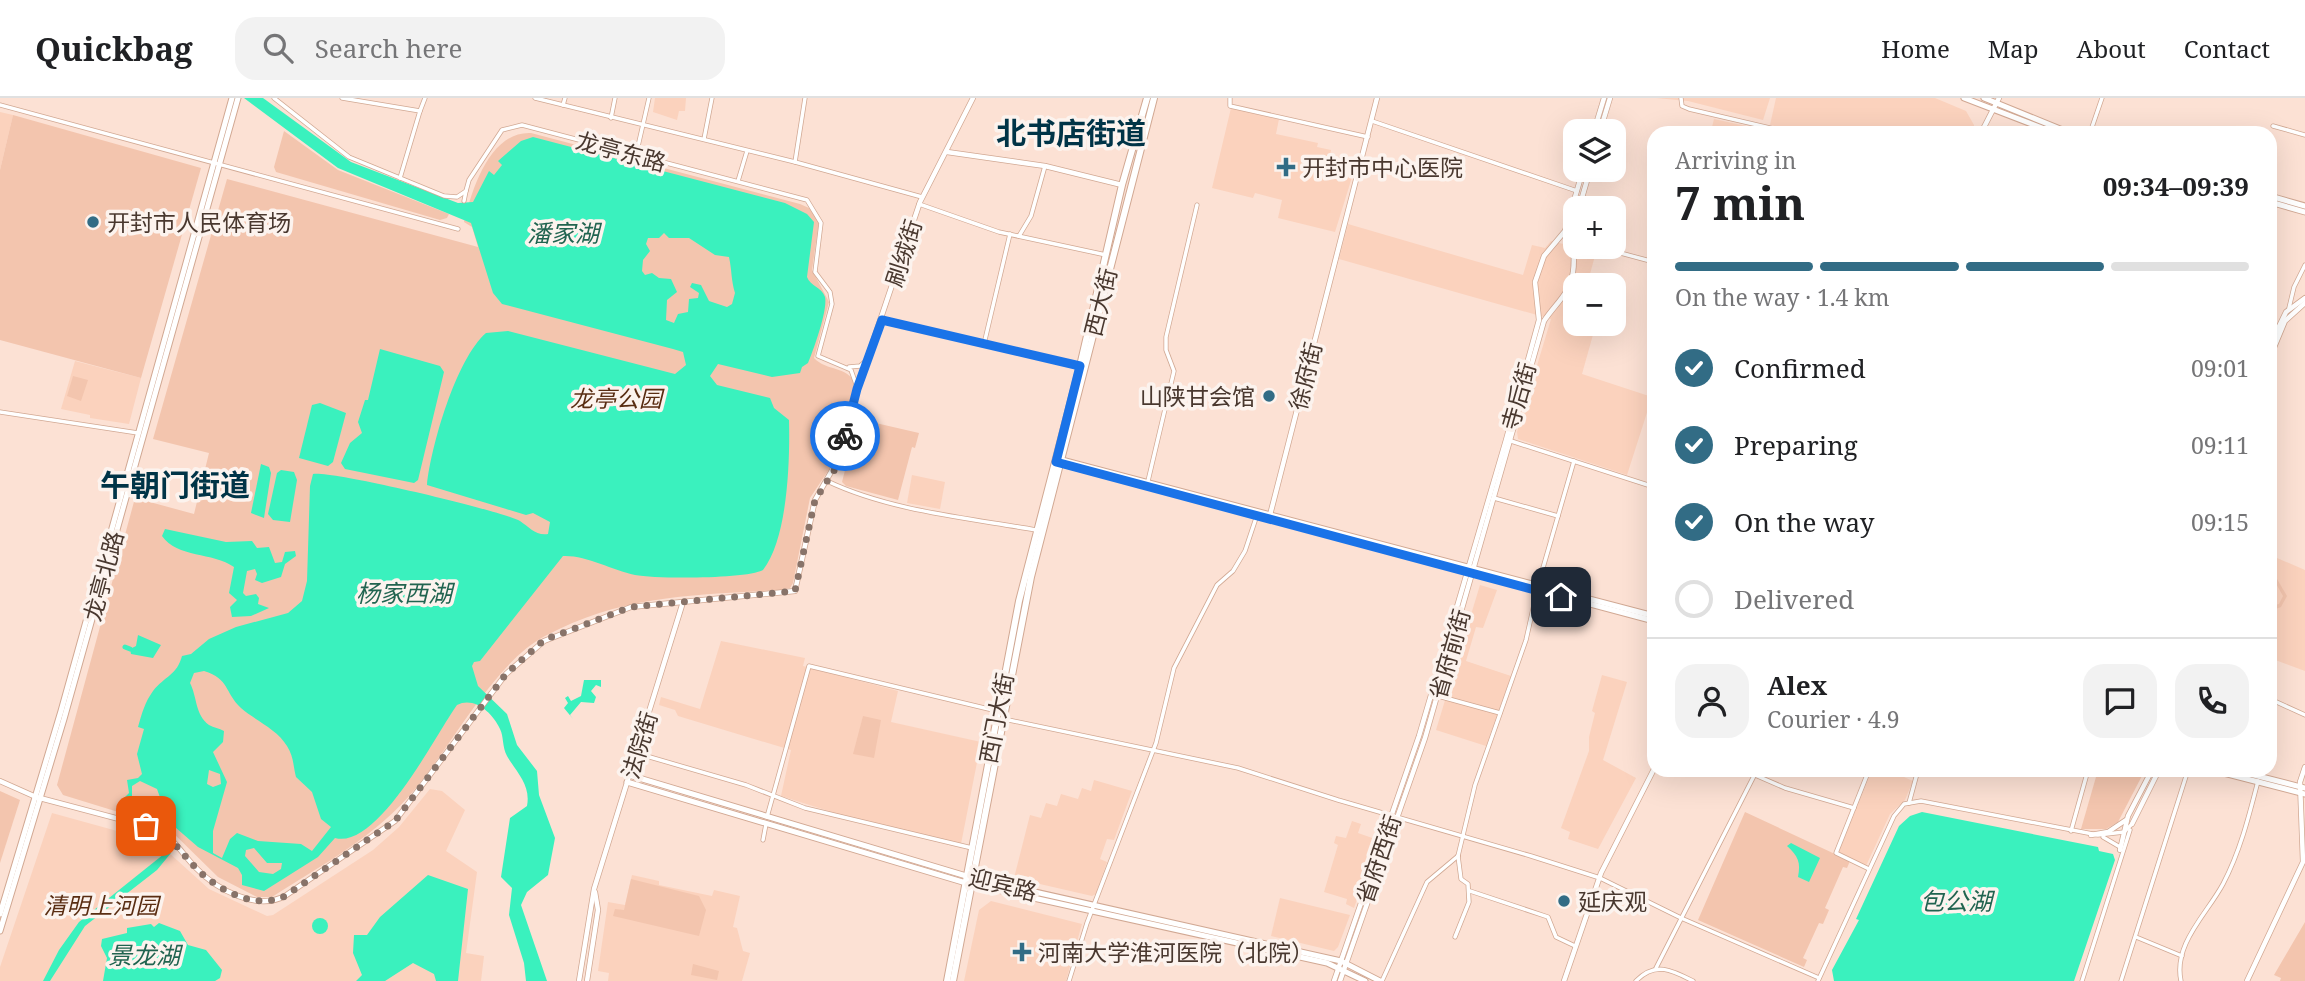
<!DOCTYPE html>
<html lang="en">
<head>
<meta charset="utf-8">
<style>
	:root { --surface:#fff; --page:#f2f2f2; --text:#202124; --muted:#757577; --line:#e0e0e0; --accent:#326c85 }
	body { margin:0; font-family:"Noto Serif","Noto Sans SC",serif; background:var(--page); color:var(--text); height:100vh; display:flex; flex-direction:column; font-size:26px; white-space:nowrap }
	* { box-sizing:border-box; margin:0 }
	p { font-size:23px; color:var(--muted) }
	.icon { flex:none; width:38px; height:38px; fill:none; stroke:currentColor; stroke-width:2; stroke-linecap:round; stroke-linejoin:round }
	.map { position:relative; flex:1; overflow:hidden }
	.drawer { position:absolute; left:1647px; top:28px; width:630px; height:651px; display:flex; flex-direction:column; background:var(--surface); border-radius:21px; box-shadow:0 7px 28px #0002 }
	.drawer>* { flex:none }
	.tools { position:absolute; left:1563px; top:21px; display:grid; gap:14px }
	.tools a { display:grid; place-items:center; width:63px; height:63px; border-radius:14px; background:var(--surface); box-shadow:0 7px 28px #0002; font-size:35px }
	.pin { position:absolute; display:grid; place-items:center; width:60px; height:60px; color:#fff; margin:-30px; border-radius:14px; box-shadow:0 4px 10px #0006 }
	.courier { position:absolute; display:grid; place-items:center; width:70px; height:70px; margin:-35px; border:5px solid #1a73e8; border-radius:50%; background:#fff; color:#222; box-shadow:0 2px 9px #0007 }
	.head em { font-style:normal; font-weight:700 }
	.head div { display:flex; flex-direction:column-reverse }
	.head { display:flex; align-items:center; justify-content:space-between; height:119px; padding:0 28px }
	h1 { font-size:46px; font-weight:700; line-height:52px }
	.bar { display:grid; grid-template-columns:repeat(4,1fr); gap:10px 7px; align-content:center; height:84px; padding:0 28px }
	.bar i { height:9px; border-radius:5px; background:var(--line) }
	.bar .selected { background:var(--accent) }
	.bar p { grid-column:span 4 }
	.line { display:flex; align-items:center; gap:18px; padding:0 28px; border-top:2px solid var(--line) }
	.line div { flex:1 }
	.round { display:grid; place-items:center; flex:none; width:74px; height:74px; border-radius:21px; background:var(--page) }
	ol { padding:0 28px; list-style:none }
	li { display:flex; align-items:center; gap:21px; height:77px }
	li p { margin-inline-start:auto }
	li .icon { padding:7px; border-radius:50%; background:var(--accent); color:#fff; stroke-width:4 }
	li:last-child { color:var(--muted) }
	li i { width:38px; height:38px; border:4px solid var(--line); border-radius:50% }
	header { display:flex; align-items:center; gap:42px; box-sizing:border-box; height:98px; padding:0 35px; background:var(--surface); border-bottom:2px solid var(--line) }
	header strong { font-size:33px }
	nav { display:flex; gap:38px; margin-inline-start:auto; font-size:24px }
	.search { width:490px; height:63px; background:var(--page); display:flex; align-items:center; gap:18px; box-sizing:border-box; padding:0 24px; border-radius:21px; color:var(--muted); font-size:26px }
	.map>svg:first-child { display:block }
	.built { fill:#fbd2bd }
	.green { fill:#f3c5ae }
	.water { fill:#3af1be; fill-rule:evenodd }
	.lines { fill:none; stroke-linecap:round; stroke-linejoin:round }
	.canal { stroke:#3af1be; stroke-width:5 }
	.minor-casing { stroke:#d1a893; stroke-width:5 }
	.tertiary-casing { stroke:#d1a893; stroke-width:6 }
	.secondary-casing { stroke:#d1a893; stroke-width:7 }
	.primary-casing { stroke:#d1a893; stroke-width:8 }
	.minor { stroke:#fff; stroke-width:3.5 }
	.tertiary { stroke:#fff; stroke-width:4.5 }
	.secondary { stroke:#fff; stroke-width:5 }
	.primary { stroke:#fff; stroke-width:6 }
	.done { stroke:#887369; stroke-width:7; stroke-dasharray:0 12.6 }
	.route { stroke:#1a73e8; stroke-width:9 }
	.poi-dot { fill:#326c85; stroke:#fcf3ee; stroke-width:2.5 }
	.labels { text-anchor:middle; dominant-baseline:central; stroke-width:7; stroke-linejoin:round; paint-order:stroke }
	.street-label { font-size:23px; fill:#49382f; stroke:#fcf3ee }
	.poi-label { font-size:23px; fill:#49382f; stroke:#fcf3ee; text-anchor:start }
	.park-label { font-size:23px; font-style:italic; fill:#592d12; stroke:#fcf3ee }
	.water-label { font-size:24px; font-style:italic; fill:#216450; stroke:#fcf3ee }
	.district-label { font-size:30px; font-weight:bold; fill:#003447; stroke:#fcf3ee }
</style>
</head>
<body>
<header>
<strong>Quickbag</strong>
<div class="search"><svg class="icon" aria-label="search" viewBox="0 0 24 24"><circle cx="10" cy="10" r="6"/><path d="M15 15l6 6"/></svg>Search here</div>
<nav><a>Home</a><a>Map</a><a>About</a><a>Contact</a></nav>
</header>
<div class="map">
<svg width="2305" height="883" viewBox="0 0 2305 883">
	<rect width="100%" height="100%" fill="#fce1d4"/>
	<g class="built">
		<path d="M655,0H686L685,13H679L677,22L653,14Z"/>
		<path d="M1656,0H1770L1763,22L1688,3Z"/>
		<path d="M1776,0H1935L1966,13L1974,27V34L1792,32L1770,27Z"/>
		<path d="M1231,10L1279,21L1276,36L1318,45L1317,49L1331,52L1330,57L1357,63L1335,134L1278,120L1282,102L1255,95L1253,100L1212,90Z"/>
		<path d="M0,14L13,17L0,72Z"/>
		<path d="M1714,21L1755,30L1754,35H1716L1717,30L1712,29Z"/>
		<path d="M1348,126L1523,177L1532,147L1545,150L1551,143L1596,154L1587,187H1575V226H1596L1582,276L1652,299L1627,377L1518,341L1517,334L1551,221L1339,161Z"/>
		<path d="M75,263L141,280L129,326L90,320V317L61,311Z"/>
		<path d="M912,377L945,384L940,411L907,405Z"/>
		<path d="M2270,457L2305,472V573L2270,560L2273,544L2270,539Z"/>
		<path d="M1480,487L1497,492L1483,530L1476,529L1466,563L1511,578L1486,648L1436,632Z"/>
		<path d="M721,543L805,560L803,568L898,593L891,624L981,644L961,746L844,718L781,698L791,652L678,618L675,612L659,607L661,599L700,611Z"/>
		<path d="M1602,577L1627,584L1603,662L1636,680L1598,751L1568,741L1570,734L1561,730L1589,653V639L1595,615L1592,613Z"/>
		<path d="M1872,672H1888L1913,683L1905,702L1890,716L1865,770L1837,758Z"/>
		<path d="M1094,682L1132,693L1114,742L1107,741L1100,761L1107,764L1096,796L1092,798L1014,780L1030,717L1041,720L1046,705L1057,708L1061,696L1078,701L1082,690L1091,693Z"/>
		<path d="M430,691L442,693L465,712L446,753L477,774L466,855L484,858L481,883H0V869L52,715L157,744L209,791L267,818L273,817L373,752L399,729Z"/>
		<path d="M1352,723L1361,726L1358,735L1378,742L1354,810L1346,806L1347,801L1324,794L1338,747L1334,745L1336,738L1346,740Z"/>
		<path d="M632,777L659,783V787L712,798L714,792L740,798L733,829L737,830L743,853L750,855L742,883H608L609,875L598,873L608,804L625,807Z"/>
		<path d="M1280,800L1350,817L1338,849L1334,853L1271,838Z"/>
		<path d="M991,803L1082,826L1066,883H964L979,812Z"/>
	</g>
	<g class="green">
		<path d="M13,17L201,70L141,280L0,242V72Z"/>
		<path d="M284,33L338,72L449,116L447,120L440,122L276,74L274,69Z"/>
		<path d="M531,35L800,106L809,110L819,123L812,172L829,204L814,260C826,273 847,268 855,285L832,367L810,400L793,485L790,490L781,492C695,497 624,496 545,538C495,564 452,647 415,691C378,737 322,767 272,799H257L218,779L167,729L63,697L57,687L135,400L194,416L209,355L153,341L227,81L478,149L472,129L464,124C472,91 490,33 531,35Z"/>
		<path d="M73,278L88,282L81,303L67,298Z"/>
		<path d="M867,323L919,335L915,350L912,349L898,402L846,388L842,384L855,333Z"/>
		<path d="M2270,469L2287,498L2281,509L2273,512L2270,508L2279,506L2283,498L2270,475Z"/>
		<path d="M863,618L881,622L874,660L853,656Z"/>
		<path d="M2098,672H2145L2118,724L2106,731H2081Z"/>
		<path d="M0,693L20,702L0,765Z"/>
		<path d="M1745,714L1850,763L1847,770L1843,769L1825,810L1829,812L1823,826L1819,825L1803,860L1807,862L1804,869L1698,822Z"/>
		<path d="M631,781L699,798L706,812L699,838L613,818L615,811L624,812Z"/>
		<path d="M2305,824V883H2280L2281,880L2274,877Z"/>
		<path d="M693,866L719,873L717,882L691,877Z"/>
	</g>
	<g class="water">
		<path d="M244,0H263L351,64L458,105L473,104L489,73L494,77L502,67L498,63L521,43L533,39L785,105L807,116L814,124L807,179C810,188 822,189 825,199C828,212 813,253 808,265L802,269L800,275L772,279L718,266L710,278L717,287L770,300L774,310L789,322C790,362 788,440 763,472C747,481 656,481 635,477C612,472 586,457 563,458L480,563L474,564L472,568L478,588L507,616L517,647L537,673L539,697L555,740L548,777L527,794L521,807L547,883H526L524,865L509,817L512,790L501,779L510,720L527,708C531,687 517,675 507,658C502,649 504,639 500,631C493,615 474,598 457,607C436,636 378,752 335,740L318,759L264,793L242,787V777L238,770L198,749L168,723L133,715L124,700L129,695L127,682L138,680L142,676L137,656L144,631L138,629C142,615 145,604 153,593C165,578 177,577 182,558L191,556L209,541L236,529L288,515L302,503L307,483L310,388L313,376C330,372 503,413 520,423C529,429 536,438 548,436L550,424L533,415L526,417L427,387C431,348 456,261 486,235L508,233L675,276L686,267L683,254L673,251L502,206L493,195L471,125L338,70ZM664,135L669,140H689L715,157L729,159C732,173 731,182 735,195L732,206L727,209L709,203L701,187L692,185L690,189L699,195L698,200L689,201L688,214L678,216L674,225L666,222L667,202L677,194L671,181L659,180L652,175L645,177L642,173L643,162L650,153L646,146L648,140H659ZM204,573C230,581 224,594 241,610C256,623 277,631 287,648C294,659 293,668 296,679L312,694L321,721L331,729L312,753L301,746L258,743L237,735L230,741L222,760L213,755V733L227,684L213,654L223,644L224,633C219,630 214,630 209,627C195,617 197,598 190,585L194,575ZM209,672L220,676L221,686L213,689L207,686ZM140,683L157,691L162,705L158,714L142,712L132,699V688ZM254,750L267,765H282L281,771L273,776L259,774L245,758L246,752Z"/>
		<path d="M380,251L440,268L444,274L418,382L414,385L345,371L341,365L350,345L362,335L358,324L365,302H368Z"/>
		<path d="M320,305L346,315L333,364L328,368L299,360L312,307Z"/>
		<path d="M261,366L269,369L271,375L264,420L251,415Z"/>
		<path d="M281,372L294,374L297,382L290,424L273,422L268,416L277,375Z"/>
		<path d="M165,431L226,444L252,443L257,450L269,449L275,465L282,464L285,454L295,453L296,458L285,466L281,479L262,485L255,482L257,476L255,471L247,473L243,495L246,498L256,496L259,500L258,506L269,510L251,518L232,519L230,509L237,502L229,495L234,469C213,454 177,460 162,438Z"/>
		<path d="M138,537L161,547L153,560L131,556L130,551L136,548Z"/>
		<path d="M584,582H601V589L596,587L591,593L596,599L594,605L581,604L570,617L573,621L564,610L568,605L565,600L568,598L571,603L581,598Z"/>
		<path d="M1922,714L2098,749L2099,753L2113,756L2115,762L2074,883H1834L1832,872L1859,822L1856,821L1899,728L1910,718Z"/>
		<path d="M1791,745L1820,760L1809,784L1798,779C1801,764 1798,758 1787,748Z"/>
		<path d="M171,755L157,772L85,828L50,883H43L59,852L79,824L164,756Z"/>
		<path d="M428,777L468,791L458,883H436L434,876L413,865L385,883H356L362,877L353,855L354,837H367L380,819Z"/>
		<circle cx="320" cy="828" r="8"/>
		<path d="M159,825L180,833L188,847L206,852L222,872L220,880L215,883H103L107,860L101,848L102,841L127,835V830L151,826L154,829Z"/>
	</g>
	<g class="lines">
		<path class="canal" d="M125,549L130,551"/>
		<g class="minor-casing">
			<g id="minor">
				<path d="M274,0L349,59L444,98L457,99L466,93L469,82L502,32L522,27L807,102L821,125L815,174L830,194L832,206L818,258L851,272L857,289"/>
				<path d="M342,0L420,13L400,80"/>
				<path d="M535,0L795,64L922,99"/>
				<path d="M1230,0V8L1368,39"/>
				<path d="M1681,0L1682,8L1689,11L1792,35"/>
				<path d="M0,7L458,131"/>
				<path d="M563,7L565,0"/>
				<path d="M420,13L425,0"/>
				<path d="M611,20L615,0"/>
				<path d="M1372,23L1577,93"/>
				<path d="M2273,28L2305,37"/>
				<path d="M2090,35L2102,0"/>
				<path d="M704,41L712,0"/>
				<path d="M636,57L649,0"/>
				<path d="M795,64L805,0"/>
				<path d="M738,83L747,53"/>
				<path d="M464,103L466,93"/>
				<path d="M919,106L999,134L1106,157"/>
				<path d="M1019,138L1031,118L1045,68"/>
				<path d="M1598,149L1654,164"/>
				<path d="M2289,210L2294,189L2305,167"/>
				<path d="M882,222L1080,268"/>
				<path d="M984,246L1010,136"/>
				<path d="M849,269L860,268L867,262"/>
				<path d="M0,314L138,335"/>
				<path d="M1508,342L1654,389"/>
				<path d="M827,383C890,413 968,420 1036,432"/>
				<path d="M1148,383L1174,273L1166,252V239L1197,107"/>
				<path d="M1494,400L1558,418"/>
				<path d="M1538,487L1574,363"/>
				<path d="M1438,598L1500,615"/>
				<path d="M2270,601L2305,617"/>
				<path d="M1004,621L1238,670L1338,702L1531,758L1600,780L1681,820L1819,880"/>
				<path d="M636,655L746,687L805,710L972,750"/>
				<path d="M1869,672L1836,755L1869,771"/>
				<path d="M1755,677L1785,690L1854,710"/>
				<path d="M1909,705L1918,672"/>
				<path d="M767,719L809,568L997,613"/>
				<path d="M2071,733L2088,672"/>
				<path d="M2103,739L2120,749"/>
				<path d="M763,742L766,726"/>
				<path d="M1458,758L1475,687L1526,542L1537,493"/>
				<path d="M1470,793L1548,819L1556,839L1575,848"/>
				<path d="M1455,839L1469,804L1468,786L1461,781L1458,758"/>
				<path d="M2136,839L2182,858"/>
				<path d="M1656,870L1757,672"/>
				<path d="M1069,883L1087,825L1156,645L1174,570L1217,487L1233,473L1245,453L1257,417"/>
				<path d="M1382,883L1427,784L1458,758"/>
				<path d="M1636,883C1655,863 1672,872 1693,883"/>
				<path d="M1818,883L1894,718L1904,706L1921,703L2098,737L2124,734L2132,726"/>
				<path d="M2082,883L2130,732"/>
				<path d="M2121,883L2188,672"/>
				<path d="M2181,883C2173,846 2207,816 2223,786C2240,754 2249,718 2258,683"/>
			</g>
		</g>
		<g class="tertiary-casing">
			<g id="tertiary">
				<path d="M1594,33L1604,0"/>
				<path d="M1600,33L1610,0"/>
				<path d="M1981,35L1999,0"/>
				<path d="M947,54L1045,68L1122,87"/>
				<path d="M1579,110L1590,72"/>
				<path d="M2270,247L2286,214L2305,200"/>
				<path d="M2270,259L2285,223L2305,205"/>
				<path d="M1270,417L1377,0"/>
				<path d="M0,683L36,699L157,731C174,740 183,757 196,770C217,792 257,813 285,798L395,723L506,576L544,543L631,509L795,493L815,402L839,360L857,291L920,104L973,0"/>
				<path d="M2132,726L2159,672"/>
				<path d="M2091,737L2108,734L2126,722"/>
				<path d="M2120,752L2128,718L2152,672"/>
				<path d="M579,883L594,791L683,504"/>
				<path d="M587,883L598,812L595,794"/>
				<path d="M1334,883L1419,638L1506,342L1539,222L1535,184L1544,158L1565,133L1583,72"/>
				<path d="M1340,883L1425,640L1544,223C1555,206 1570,196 1573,174C1576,156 1570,141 1575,123"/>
				<path d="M1564,883L1601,775L1654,671"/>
				<path d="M2247,883L2303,764L2300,684L2305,669"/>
			</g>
		</g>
		<g class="secondary-casing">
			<g id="secondary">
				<path d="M1964,0L2055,35"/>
				<path d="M1984,0L2070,35"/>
				<path d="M2270,98L2305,108"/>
				<path d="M2270,104L2305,114"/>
				<path d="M1058,361L1654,518"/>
				<path d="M1059,365L1654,523"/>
				<path d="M2212,672L2305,696"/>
				<path d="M2234,672L2305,690"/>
				<path d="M629,677L973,780L1341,863L1380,883"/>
				<path d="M627,684L966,785L1327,865L1365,883"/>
				<path d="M0,816L61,613L232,0"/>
				<path d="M0,833L64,621L238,0"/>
			</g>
		</g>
		<g class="primary-casing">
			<g id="primary">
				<path d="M947,883L1019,503L1080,268L1122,87L1147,0"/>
				<path d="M953,883L1031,479L1154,0"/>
			</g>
		</g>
		<use href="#minor" class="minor"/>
		<use href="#tertiary" class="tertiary"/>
		<use href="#secondary" class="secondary"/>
		<use href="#primary" class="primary"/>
	</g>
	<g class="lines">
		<path class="done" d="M146,728C172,736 181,756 200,774C222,794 257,812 285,798L395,723L506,576L544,542L631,509L795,493L815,402L835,371L845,338"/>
		<path class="route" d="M845,338L857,291L882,222L1080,268L1056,364L1561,499"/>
	</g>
	<g class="poi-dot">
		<path d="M1282.5 58.5h7v7h7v7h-7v7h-7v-7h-7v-7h7z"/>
		<circle cx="93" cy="124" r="7"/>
		<circle cx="1269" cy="298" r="7"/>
		<circle cx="1564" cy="803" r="7"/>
		<path d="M1018.5 843.5h7v7h7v7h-7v7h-7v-7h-7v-7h7z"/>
	</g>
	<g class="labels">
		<g class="street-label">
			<text transform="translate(621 53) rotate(15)">龙亭东路</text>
			<text transform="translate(903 155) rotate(-72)">刷绒街</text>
			<text transform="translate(1100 204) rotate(-76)">西大街</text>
			<text transform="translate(1305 278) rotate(-76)">徐府街</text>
			<text transform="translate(1518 298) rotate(-74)">寺后街</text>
			<text transform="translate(103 478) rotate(-75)">龙亭北路</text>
			<text transform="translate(1449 556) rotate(-74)">省府前街</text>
			<text transform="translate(996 620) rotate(-79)">西门大街</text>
			<text transform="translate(639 647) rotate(-73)">法院街</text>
			<text transform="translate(1378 761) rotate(-71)">省府西街</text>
			<text transform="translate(1003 786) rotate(14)">迎宾路</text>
		</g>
		<g class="poi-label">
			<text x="1302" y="69">开封市中心医院</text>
			<text x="107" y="124">开封市人民体育场</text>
			<text x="1255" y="298" text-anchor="end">山陕甘会馆</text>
			<text x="1578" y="803">延庆观</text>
			<text x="1038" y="854">河南大学淮河医院（北院）</text>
		</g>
		<g class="park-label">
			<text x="616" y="300">龙亭公园</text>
			<text x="101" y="807">清明上河园</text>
		</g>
		<g class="water-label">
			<text x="563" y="134">潘家湖</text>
			<text x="404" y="494">杨家西湖</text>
			<text x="1956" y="802">包公湖</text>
			<text x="144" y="856">景龙湖</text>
		</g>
		<g class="district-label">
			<text x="1071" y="34">北书店街道</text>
			<text x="175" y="386">午朝门街道</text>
		</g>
	</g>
</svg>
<div class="tools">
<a><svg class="icon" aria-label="layers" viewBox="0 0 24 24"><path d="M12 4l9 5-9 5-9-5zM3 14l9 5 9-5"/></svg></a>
<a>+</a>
<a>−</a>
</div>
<div class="pin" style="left:146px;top:728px;background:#ea580c"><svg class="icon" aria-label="bag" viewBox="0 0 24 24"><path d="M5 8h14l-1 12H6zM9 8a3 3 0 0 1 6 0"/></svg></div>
<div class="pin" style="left:1561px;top:499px;background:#1f2937"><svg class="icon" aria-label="home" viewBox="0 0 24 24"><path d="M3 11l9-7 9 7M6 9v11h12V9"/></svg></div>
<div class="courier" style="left:845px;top:338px"><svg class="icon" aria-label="bike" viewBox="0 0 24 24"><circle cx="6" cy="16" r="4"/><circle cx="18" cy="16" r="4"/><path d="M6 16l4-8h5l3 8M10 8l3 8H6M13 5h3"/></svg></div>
<section class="drawer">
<div class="head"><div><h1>7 min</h1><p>Arriving in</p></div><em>09:34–09:39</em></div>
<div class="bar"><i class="selected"></i><i class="selected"></i><i class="selected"></i><i></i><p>On the way · 1.4 km</p></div>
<ol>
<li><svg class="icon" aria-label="check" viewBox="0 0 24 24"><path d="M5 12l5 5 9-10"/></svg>Confirmed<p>09:01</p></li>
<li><svg class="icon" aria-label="check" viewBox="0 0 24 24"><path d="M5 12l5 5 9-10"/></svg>Preparing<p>09:11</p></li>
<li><svg class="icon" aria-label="check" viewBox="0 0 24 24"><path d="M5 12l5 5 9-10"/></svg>On the way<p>09:15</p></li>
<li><i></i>Delivered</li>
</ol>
<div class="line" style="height:126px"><a class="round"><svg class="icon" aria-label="person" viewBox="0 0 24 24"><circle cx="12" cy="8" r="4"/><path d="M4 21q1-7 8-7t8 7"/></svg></a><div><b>Alex</b><p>Courier · 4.9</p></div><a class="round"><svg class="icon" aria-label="chat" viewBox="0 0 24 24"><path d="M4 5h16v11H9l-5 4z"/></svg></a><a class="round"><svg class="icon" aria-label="phone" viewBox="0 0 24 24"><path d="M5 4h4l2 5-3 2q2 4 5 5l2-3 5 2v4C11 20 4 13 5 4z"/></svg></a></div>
</section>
</div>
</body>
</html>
